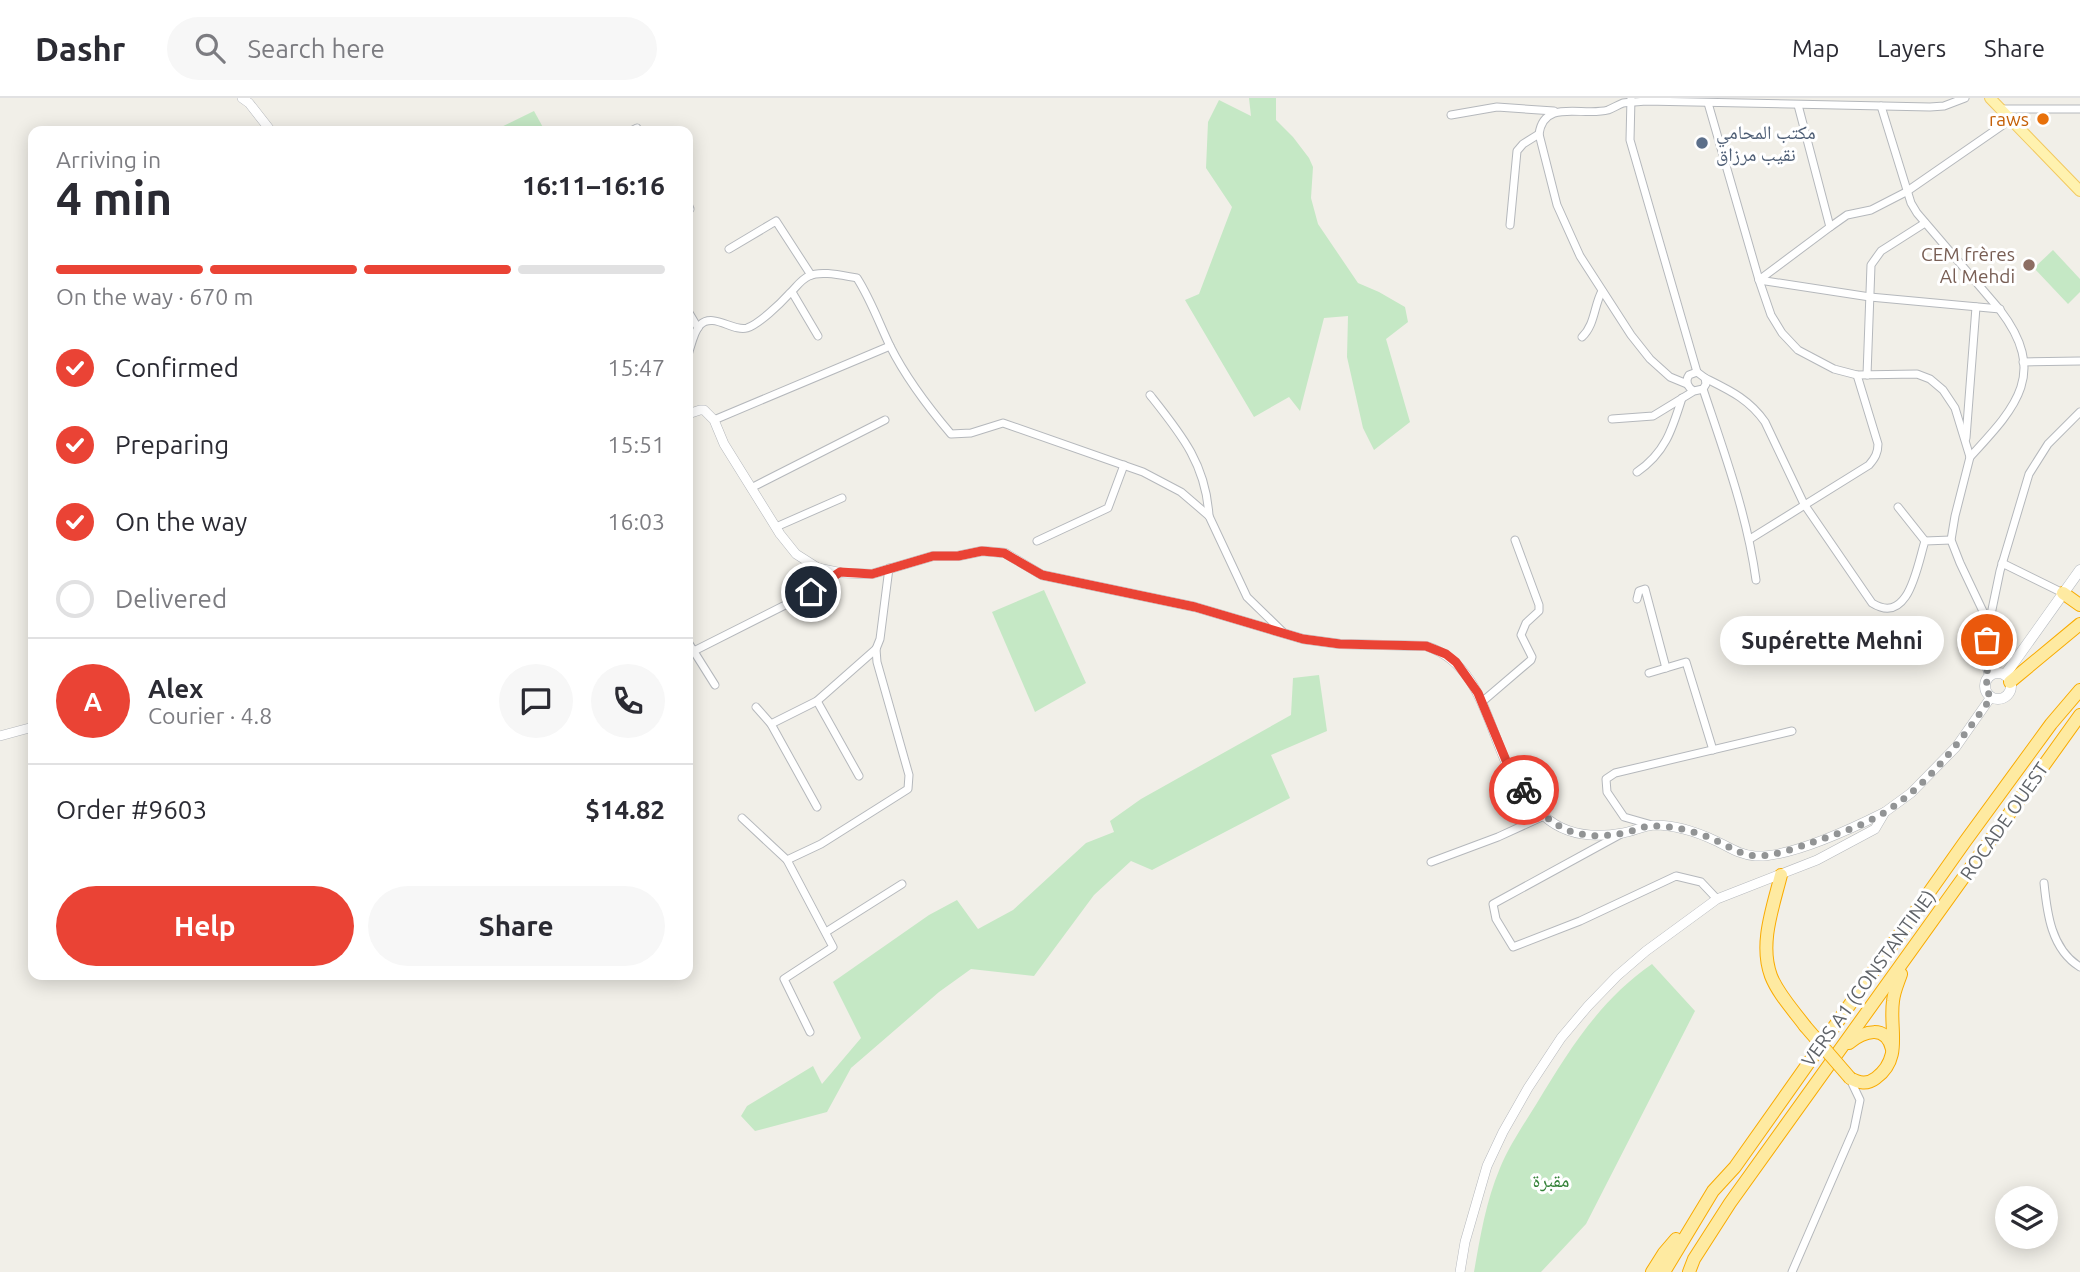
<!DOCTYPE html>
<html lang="en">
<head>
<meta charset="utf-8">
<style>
	:root { --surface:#fff; --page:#f7f7f7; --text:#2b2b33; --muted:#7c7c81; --line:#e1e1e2; --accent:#ea4335 }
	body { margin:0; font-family:Ubuntu,"Noto Naskh Arabic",sans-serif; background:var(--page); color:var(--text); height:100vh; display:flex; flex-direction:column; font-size:26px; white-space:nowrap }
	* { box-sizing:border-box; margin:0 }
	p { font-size:23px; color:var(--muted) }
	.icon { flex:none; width:38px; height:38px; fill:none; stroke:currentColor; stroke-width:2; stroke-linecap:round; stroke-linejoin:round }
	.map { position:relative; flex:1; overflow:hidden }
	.panel { position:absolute; left:28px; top:28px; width:665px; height:854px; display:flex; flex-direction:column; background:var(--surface); border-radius:14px; box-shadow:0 4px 18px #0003 }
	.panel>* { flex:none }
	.buttons { position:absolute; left:1995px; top:1088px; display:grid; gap:14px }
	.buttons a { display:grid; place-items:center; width:63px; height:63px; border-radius:50%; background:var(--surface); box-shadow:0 4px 18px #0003; font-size:35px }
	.pin { position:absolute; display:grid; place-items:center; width:60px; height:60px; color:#fff; margin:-30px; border:4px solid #fff; border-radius:50%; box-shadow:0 2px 7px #0007 }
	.courier { position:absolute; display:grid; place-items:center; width:70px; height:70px; margin:-35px; border:5px solid #ea4335; border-radius:50%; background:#fff; color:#222; box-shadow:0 2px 9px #0007 }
	.bubble { position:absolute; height:49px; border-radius:24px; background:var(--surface); box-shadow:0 4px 18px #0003; font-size:23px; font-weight:700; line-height:49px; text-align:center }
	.head em { font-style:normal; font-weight:700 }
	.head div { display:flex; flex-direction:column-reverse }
	.head { display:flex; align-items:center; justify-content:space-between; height:119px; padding:0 28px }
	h1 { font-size:46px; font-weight:700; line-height:52px }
	.bar { display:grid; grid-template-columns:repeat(4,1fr); gap:10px 7px; align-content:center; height:84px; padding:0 28px }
	.bar i { height:9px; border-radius:5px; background:var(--line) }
	.bar .active { background:var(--accent) }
	.bar p { grid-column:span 4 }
	.line { display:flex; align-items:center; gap:18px; padding:0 28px; border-top:2px solid var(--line) }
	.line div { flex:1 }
	.round { display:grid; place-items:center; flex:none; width:74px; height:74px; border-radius:37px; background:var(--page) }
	ol { padding:0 28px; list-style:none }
	li { display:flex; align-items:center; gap:21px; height:77px }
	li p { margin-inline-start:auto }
	li .icon { padding:7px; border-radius:50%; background:var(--accent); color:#fff; stroke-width:4 }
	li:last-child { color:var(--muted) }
	li i { width:38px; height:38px; border:4px solid var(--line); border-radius:50% }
	.primary-button { display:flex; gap:14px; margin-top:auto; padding:14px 28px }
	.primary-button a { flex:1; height:80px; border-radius:42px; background:var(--accent); color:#fff; font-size:28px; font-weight:700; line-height:80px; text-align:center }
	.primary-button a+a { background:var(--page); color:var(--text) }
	header { display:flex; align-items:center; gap:42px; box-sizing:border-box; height:98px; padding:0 35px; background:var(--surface); border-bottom:2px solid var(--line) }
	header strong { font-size:33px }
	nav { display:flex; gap:38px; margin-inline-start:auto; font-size:24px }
	.search { width:490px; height:63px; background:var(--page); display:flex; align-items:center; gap:18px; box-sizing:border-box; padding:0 24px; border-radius:38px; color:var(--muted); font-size:26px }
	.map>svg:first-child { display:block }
	.green { fill:#c5e8c5 }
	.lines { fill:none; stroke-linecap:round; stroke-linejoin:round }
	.minor-casing { stroke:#b5b8bc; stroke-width:9 }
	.tertiary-casing { stroke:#b5b8bc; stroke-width:10 }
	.secondary-casing { stroke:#b6babf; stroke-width:11 }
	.primary-casing { stroke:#f2c960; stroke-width:12 }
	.trunk-casing { stroke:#f9ab00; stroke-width:14 }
	.minor { stroke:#fff; stroke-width:7 }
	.tertiary { stroke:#fff; stroke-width:9 }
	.secondary { stroke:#fff; stroke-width:10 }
	.primary { stroke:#fff2af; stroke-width:10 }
	.trunk { stroke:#feeaa1; stroke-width:12 }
	.trunk-bridge-casing { stroke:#f9ab00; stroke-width:14; stroke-linecap:butt }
	.trunk-bridge { stroke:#feeaa1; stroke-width:12 }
	.done { stroke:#929495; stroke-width:7; stroke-dasharray:0 12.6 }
	.route { stroke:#ea4335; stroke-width:9 }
	.food-dot { fill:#e8710a; stroke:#fff; stroke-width:2.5 }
	.service-dot { fill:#5c6f8a; stroke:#fff; stroke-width:2.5 }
	.education-dot { fill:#8d6e63; stroke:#fff; stroke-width:2.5 }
	.labels { text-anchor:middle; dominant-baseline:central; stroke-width:6; stroke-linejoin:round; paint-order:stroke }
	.food-label { font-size:19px; fill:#c56008; stroke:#fff; text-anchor:end }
	.service-label { font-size:19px; fill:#4e5e75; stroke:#fff; text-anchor:start }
	.education-label { font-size:19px; fill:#785e54; stroke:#fff; text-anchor:end }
	.street-label { font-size:19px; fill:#5f6368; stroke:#fff }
	.park-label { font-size:19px; fill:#348238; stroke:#fff }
</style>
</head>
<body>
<header>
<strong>Dashr</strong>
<div class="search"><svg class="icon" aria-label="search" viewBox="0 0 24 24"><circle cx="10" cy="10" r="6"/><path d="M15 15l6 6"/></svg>Search here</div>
<nav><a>Map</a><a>Layers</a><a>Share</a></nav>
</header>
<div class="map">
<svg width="2080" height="1174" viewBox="0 0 2080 1174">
	<rect width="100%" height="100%" fill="#f1efe8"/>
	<g class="green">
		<path d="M1249,0H1276V22L1293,39L1309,60L1313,69L1311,100L1318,126L1358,185L1379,194L1405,209L1408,224L1386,241L1410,324L1374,352L1363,330L1347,259L1348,218L1324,220L1300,313L1289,299L1254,319L1185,202L1199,196L1232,109L1206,70L1208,24L1219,2L1251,18Z"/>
		<path d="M534,13L545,33H493Z"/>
		<path d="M2053,152L2080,181V194L2068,206L2034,170Z"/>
		<path d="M1044,492L1086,585L1035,614L992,514Z"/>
		<path d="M1319,577L1327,633L1271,657L1290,700L1152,772L1131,763L1094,797L1034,878L971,871L939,894L851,970L827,1014L755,1033L741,1018L747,1008L813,968L822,986L861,940L833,884L929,817L957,802L978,831L1013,812L1086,745L1114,734L1110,723L1141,701L1291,617L1293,580Z"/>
		<path d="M1652,866L1695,913L1586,1126L1541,1174H1474C1480,1139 1486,1103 1500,1070C1509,1048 1524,1026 1537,1005C1569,952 1600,902 1652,866Z"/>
	</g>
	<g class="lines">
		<g class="minor-casing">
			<g id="minor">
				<path d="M1631,0L1630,42L1697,274"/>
				<path d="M1708,5L1759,182L1771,217L1782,235L1798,252L1834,271L1857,277L1917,276L1930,281L1943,292L1955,310L1970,359L1955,418L1951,442L1960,465L1989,526"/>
				<path d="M1881,8L1911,105L1917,115L2000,212C2049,276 2015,310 1970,359"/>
				<path d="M2001,11H2080"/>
				<path d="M1451,17L1497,9L1554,13"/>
				<path d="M631,33L637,30"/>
				<path d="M688,106L690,111"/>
				<path d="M1510,127L1517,53L1523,46L1539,36"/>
				<path d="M1830,129L1847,117L1871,112L1906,94L2010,22"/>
				<path d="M729,151L776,123L811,177"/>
				<path d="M1759,182L1870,199L2000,211"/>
				<path d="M1759,182L1830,129L1798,7"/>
				<path d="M792,194L818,238"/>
				<path d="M688,213L698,230"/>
				<path d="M1582,239C1595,227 1594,207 1602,193"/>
				<path d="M688,257C691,248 694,233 700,227C713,214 733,234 747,230C759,226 780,206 789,196C796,190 800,182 809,178C821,172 844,178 857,180C871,202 879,225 890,248C906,280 928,309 951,336L971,335L1003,325L1143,374L1181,394L1209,418L1247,499L1284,535"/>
				<path d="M2023,264L2080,263"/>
				<path d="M1867,277L1871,167L1881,153L1925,125"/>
				<path d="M1705,280C1729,292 1749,301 1765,324L1804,406L1872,505C1909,528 1917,468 1925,443L1951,442"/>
				<path d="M1687,286L1670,279L1650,261L1631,237L1580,158L1557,107L1539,36C1544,0 1583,19 1608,12C1613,10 1618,7 1623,5C1630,4 1638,4 1645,3L1930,9L1944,8L1965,0"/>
				<path d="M1703,291C1724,354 1747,416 1756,482"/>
				<path d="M1150,297C1181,336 1206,366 1209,418"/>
				<path d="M1612,321L1653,318L1694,293L1703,291L1706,286L1705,280L1697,274L1689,277C1685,283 1687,289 1694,293"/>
				<path d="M714,322L890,248"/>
				<path d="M1966,340L1976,209"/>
				<path d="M1637,374C1665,355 1672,332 1682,300"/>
				<path d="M751,390L885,322"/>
				<path d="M1898,409L1925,443"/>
				<path d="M776,429L842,400"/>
				<path d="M1750,441L1869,367C1875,360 1878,355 1878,346L1857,277"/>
				<path d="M1037,443L1108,410L1124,367"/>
				<path d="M2002,465L2063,495"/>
				<path d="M1637,501L1639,493L1645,491L1666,570"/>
				<path d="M688,544L715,587"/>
				<path d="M688,556L811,494L840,474"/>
				<path d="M1649,575L1686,564L1713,652"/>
				<path d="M1989,578L1984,562L1989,526L2000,473L2029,376L2048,346L2080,314"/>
				<path d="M817,603L859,678"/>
				<path d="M1483,603L1531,562L1532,559L1521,537L1526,525L1539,513V507L1515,442"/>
				<path d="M756,609L771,626"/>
				<path d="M817,709L771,626L817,603L876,551"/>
				<path d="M742,720L787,762"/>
				<path d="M1652,727L1624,719L1607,694L1606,681L1615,675L1792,633"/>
				<path d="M1621,736L1493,806L1496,821L1513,849L1580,823L1676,778L1701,784L1717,801"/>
				<path d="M1431,764L1498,739L1544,718"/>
				<path d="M2044,785C2047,815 2051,851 2080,869"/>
				<path d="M826,834L902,786"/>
				<path d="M810,934L784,881L833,849L787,762L821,746L908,691L909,677L877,564L876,551L880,541L889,470"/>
				<path d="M1792,1174L1854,1031L1860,1002L1850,981"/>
			</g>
		</g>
		<g class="tertiary-casing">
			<g id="tertiary">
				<path d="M242,0L249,5L271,33"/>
				<path d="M688,316L700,312H704L714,322L724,346L780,436L796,456L818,470L842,475L872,476L933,458H958L982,453L1005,455L1042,477L1195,509L1303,541L1340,546L1426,548C1480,565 1487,627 1509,671C1517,687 1530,705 1544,718C1566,738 1595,740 1623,735C1634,733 1643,728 1654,727C1675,727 1697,734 1716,743C1729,749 1740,757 1755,758C1791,760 1853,730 1885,714"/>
				<path d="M0,638L33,629"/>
				<path d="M1460,1174L1465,1144L1487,1068L1503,1034L1528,990L1561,940L1588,908L1617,878L1646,853L1717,801L1817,762L1875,731L1885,714L1911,695L1956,649L1991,599"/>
			</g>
		</g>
		<g class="secondary-casing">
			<g id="secondary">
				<circle cx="1998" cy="588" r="13"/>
				<path d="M2005,577L2080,472"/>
			</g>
		</g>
		<g class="primary-casing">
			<path id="primary" d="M1990,0L2080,93"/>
		</g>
		<g class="trunk-casing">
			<g id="trunk">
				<path d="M2063,495L2080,507"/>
				<path d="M2010,584L2080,526"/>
				<path d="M1781,777C1773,809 1759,846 1771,878C1778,896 1794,913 1805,928"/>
				<path d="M1849,945C1864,933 1886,926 1892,951"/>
				<path d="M1850,980C1859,985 1867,987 1876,980C1903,960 1889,931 1893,903C1894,893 1898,885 1901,876"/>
				<path d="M1652,1174L1664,1155L1676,1141"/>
				<path d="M1664,1174L1713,1093L1735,1069L1964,745L2051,626L2080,592"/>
				<path d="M1689,1174L1694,1161L1730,1105L2080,617"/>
			</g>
		</g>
		<use href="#minor" class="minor"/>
		<use href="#tertiary" class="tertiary"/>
		<use href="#secondary" class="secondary"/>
		<use href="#primary" class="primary"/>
		<use href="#trunk" class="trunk"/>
		<g class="trunk-bridge-casing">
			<path id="trunk-bridge" d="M1805,928L1850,980"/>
		</g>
		<use href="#trunk-bridge" class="trunk-bridge"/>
	</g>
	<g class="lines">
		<path class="done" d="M1524,692C1549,731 1578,744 1624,735C1634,733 1644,727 1655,728C1675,728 1698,734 1717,743C1730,749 1741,757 1756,758C1776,758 1795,750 1813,744C1837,736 1865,727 1887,713C1931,684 1961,642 1991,600L1985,589L1989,578L1984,562L1987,542"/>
		<path class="route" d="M811,494L840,474L872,476L933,458H958L982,453L1004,455L1042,477L1195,509L1303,541L1340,546L1426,548L1446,556L1456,564L1478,595L1510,672L1524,692"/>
	</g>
	<circle class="food-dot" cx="2043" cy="21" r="7"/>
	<circle class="service-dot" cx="1702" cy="45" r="7"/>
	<circle class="education-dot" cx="2029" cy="167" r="7"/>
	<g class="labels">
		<g class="food-label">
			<text x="2029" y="21">raws</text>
		</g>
		<g class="service-label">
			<text x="1716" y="34">مكتب المحامي<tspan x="1716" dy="22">نقيب مرزاق</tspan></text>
		</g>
		<g class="education-label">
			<text x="2015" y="156">CEM frères<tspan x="2015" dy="22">Al Mehdi</tspan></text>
		</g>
		<g class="street-label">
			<text transform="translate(2004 723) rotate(-55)">ROCADE OUEST</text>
			<text transform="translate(1868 880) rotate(-54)">VERS A1 (CONSTANTINE)</text>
		</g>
		<g class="park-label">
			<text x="1551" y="1082">مقبرة</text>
		</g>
	</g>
</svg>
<div class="buttons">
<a><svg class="icon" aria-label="layers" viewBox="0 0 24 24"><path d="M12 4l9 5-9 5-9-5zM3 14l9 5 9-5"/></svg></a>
</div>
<div class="pin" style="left:1987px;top:542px;background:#ea580c"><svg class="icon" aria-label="bag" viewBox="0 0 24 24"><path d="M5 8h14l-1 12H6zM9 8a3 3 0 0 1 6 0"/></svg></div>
<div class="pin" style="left:811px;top:494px;background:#1f2937"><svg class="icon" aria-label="home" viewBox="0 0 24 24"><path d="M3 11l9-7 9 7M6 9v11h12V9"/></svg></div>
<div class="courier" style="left:1524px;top:692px"><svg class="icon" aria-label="bike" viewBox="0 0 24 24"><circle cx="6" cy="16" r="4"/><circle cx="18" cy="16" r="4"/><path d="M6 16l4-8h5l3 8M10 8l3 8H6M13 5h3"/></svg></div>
<div class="bubble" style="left:1720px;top:518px;width:224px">Supérette Mehni</div>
<section class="panel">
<div class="head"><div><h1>4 min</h1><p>Arriving in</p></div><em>16:11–16:16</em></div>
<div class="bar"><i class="active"></i><i class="active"></i><i class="active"></i><i></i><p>On the way · 670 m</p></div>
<ol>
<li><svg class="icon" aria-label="check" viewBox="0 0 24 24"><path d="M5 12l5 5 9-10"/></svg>Confirmed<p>15:47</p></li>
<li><svg class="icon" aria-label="check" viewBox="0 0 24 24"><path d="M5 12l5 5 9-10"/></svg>Preparing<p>15:51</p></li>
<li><svg class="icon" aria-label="check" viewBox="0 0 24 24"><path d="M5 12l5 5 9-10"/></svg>On the way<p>16:03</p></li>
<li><i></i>Delivered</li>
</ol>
<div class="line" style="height:126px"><b class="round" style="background:var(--accent);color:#fff">A</b><div><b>Alex</b><p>Courier · 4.8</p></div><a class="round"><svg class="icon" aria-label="chat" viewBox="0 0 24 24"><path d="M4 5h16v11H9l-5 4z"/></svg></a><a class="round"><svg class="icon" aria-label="phone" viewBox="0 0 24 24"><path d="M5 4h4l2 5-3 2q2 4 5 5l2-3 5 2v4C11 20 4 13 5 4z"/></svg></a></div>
<div class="line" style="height:91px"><div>Order #9603</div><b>$14.82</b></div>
<div class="primary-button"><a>Help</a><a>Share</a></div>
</section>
</div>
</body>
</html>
